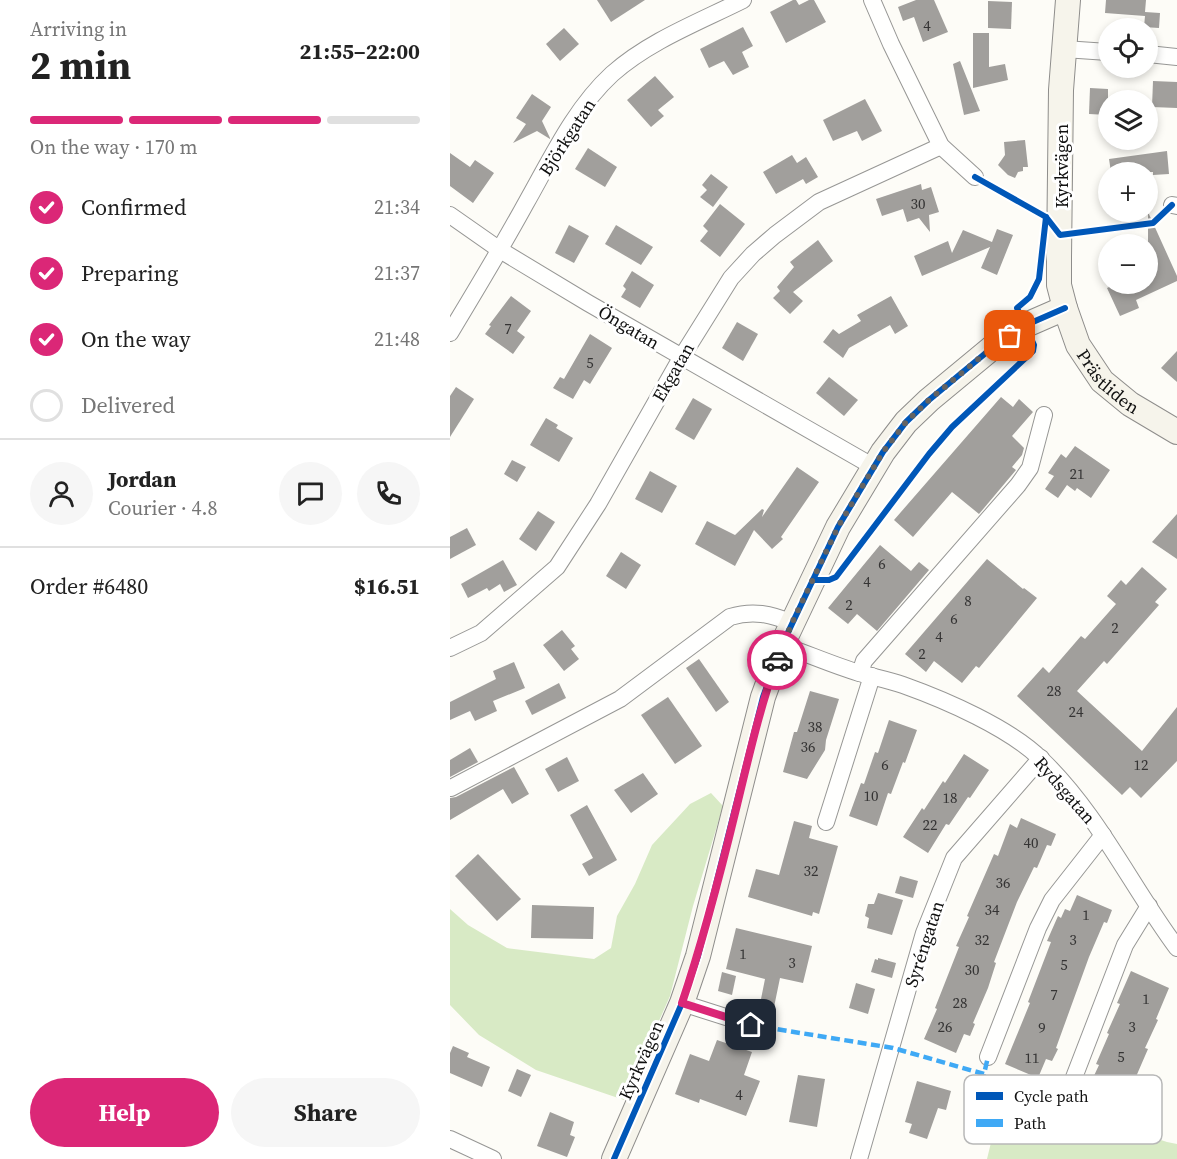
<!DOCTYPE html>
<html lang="en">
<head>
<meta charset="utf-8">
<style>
	:root { --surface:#fff; --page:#f6f6f6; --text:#222; --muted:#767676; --line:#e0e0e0; --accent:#db2777 }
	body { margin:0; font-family:"Source Serif 4",serif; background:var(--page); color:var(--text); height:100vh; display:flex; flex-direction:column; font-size:22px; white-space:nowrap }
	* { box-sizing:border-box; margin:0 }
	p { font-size:20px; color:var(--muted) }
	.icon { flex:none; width:33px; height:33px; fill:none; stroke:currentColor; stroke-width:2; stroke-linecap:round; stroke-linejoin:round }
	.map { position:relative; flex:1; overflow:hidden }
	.details { display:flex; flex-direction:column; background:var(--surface); width:450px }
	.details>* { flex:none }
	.buttons { position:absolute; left:648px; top:18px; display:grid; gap:12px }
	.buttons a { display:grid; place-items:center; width:60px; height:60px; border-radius:50%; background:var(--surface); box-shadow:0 3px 9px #0003; font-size:30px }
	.pin { position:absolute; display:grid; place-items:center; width:51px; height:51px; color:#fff; margin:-26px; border-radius:12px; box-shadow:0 3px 9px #0006 }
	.courier { position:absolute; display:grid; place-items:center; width:60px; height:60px; margin:-30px; border:4px solid #db2777; border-radius:50%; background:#fff; color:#222; box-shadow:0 2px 8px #0007 }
	.overview em { font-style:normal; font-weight:700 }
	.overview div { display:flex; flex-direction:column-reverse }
	.overview { display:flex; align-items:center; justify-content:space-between; height:102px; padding:0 30px }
	h1 { font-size:39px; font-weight:700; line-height:45px }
	.bar { display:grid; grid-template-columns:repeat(4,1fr); gap:9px 6px; align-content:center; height:72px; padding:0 30px }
	.bar i { height:8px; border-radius:4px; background:var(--line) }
	.bar .selected { background:var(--accent) }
	.bar p { grid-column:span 4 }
	.line { display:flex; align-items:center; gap:15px; padding:0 30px; border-top:2px solid var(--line) }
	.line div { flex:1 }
	.round { display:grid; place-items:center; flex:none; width:63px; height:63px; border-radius:32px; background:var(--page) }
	ol { padding:0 30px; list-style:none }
	li { display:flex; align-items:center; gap:18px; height:66px }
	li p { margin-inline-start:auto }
	li .icon { padding:6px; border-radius:50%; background:var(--accent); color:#fff; stroke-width:4 }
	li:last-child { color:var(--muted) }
	li i { width:33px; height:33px; border:3px solid var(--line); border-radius:50% }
	.button { display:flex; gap:12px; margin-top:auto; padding:12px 30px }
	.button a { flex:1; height:69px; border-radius:36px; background:var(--accent); color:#fff; font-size:24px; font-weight:700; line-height:69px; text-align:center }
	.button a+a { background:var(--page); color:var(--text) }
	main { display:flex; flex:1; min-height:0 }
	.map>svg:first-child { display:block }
	.forest { fill:#d8eac5 }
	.building { fill:#a19f9c }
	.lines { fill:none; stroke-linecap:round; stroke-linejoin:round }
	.street-casing { stroke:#979795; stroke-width:18 }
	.secondary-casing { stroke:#8e8d8b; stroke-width:26 }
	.street { stroke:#fffffe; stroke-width:16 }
	.secondary { stroke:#f6f4eb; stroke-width:24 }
	.quiet { stroke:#3fa9f5; stroke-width:4.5; stroke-dasharray:9 4.5; stroke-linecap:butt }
	.cycleway-casing { stroke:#fff; stroke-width:10 }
	.cycleway { stroke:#0057b8; stroke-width:6 }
	.done { stroke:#646362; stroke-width:6; stroke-dasharray:0 10.8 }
	.route { stroke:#db2777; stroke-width:8 }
	.labels { text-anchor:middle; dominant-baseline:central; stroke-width:6; stroke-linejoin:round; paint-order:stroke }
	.number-label { font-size:15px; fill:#353434 }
	.street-label { font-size:18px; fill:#111; stroke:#fff }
	.key { fill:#fff; stroke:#b8b8b8; stroke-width:1.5 }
	.key-label { font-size:16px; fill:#111 }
</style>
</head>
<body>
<main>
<section class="details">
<div class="overview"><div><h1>2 min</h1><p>Arriving in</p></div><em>21:55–22:00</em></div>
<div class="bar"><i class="selected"></i><i class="selected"></i><i class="selected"></i><i></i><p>On the way · 170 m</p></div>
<ol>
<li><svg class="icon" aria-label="check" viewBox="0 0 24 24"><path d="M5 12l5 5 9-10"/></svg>Confirmed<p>21:34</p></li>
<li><svg class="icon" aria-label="check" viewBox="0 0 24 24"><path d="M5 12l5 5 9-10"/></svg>Preparing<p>21:37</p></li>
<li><svg class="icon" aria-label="check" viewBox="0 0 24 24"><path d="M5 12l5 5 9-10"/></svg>On the way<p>21:48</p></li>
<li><i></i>Delivered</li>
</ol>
<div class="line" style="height:108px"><a class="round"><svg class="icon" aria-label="person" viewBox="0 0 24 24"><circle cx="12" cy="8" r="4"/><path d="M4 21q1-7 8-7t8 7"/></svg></a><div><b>Jordan</b><p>Courier · 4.8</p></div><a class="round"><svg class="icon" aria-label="chat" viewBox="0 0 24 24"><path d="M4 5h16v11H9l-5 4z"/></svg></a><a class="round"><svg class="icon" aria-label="phone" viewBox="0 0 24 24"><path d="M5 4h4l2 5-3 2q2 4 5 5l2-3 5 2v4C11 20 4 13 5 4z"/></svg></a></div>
<div class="line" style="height:78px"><div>Order #6480</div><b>$16.51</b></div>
<div class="button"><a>Help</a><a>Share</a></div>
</section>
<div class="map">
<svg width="727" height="1159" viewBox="0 0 727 1159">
	<rect width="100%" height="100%" fill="#fdfcf7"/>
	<g class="forest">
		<path d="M261,793L273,806L243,906L220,996L174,1100L86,1070L29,1035L0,1005V909L18,925L57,948L144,959L161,948L167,916L185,884L202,845L240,804Z"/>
		<path d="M540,1089L656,1122L717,1142L727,1144V1159H537L547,1118Z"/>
	</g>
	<g class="building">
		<path d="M147,0H195L161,22Z"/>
		<path d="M343,0H346L349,5L359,0H364L376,22L336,43L320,12Z"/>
		<path d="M466,0H484L498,32L473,42L464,17L453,21L448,7Z"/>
		<path d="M656,0H696L695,12L710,13L709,28L694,27L695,16L655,13Z"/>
		<path d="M538,1L562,2L561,29L538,28Z"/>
		<path d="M293,27L303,46L292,52L299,67L283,75L274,61L259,68L250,49Z"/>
		<path d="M114,28L129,44L110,61L96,44Z"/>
		<path d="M523,33H539V67L555,64L558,80L523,88Z"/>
		<path d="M510,61L530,111L514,115L503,64Z"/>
		<path d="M205,76L224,97L208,110L214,116L201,127L177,100Z"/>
		<path d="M703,81L727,82V108L702,107Z"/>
		<path d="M640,88L658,89V115L639,114Z"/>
		<path d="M82,94L101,107L92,121L100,138V139L87,131L63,143L76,124L66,118Z"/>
		<path d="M415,99L432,131L412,141L407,131L383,141L373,120Z"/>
		<path d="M575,140L578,167H573V171L568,172L565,178L558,175L548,165L555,155L554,142Z"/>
		<path d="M138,148L167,167L155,187L125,169Z"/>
		<path d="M717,151L719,174L703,175V172H661L659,159Z"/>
		<path d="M0,153L20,167L25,160L44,173L23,203L0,186Z"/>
		<path d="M342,155L347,163L356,157L368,177L356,184L353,179L326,194L313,172Z"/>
		<path d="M261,174L278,187L263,207L250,197L257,190L252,185Z"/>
		<path d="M471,184L472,190L481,187L489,212L479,215L480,232L469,218L457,222L453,209L432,216L426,199Z"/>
		<path d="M270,204L295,224L270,257L250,241L258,231L253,226Z"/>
		<path d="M698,212L727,276V281L686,300L689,308L670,316L657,288L666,284H698Z"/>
		<path d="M119,225L139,236L124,263L105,253Z"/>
		<path d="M166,225L203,247L191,265L155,244Z"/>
		<path d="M547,229L563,235L547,275L531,268L540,247L472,276L464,256L498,241L502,253L513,230L542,242Z"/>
		<path d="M368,240L383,261L343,292L353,301L340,314L323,298L330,291L327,287L344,267L340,262Z"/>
		<path d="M182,271L204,285L190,308L171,297L176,289L173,286Z"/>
		<path d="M61,296L81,311L67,331L75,337L63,354L35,334L41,326L39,325Z"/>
		<path d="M441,296L458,326L445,334L440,325L399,348L393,358L373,342L383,329L389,334L411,321L407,315Z"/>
		<path d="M287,322L308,334L293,361L272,348Z"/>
		<path d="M140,334L162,348L140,384L134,380L123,399L103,388L110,377L114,379Z"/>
		<path d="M727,351V382L711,368Z"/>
		<path d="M379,377L408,400L394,416L366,393Z"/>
		<path d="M6,387L24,399L0,437V396Z"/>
		<path d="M551,397L563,407L569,399L583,412L562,436L574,448L572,455L562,467L566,470L529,514L502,492L463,537L444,520Z"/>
		<path d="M243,398L262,409L244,440L225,429Z"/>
		<path d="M96,418L108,425L106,428L123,438L109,462L80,445Z"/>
		<path d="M625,446L660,470L641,498L627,488L625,491L617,485L608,498L595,489L604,476L598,473L611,454L616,458Z"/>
		<path d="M62,460L76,467L67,482L54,474Z"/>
		<path d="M347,467L369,482L331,537L333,539L322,549L304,530L285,566L245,544L257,521L285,535L312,509L314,510L312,517Z"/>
		<path d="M200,471L227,486L212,513L185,499Z"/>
		<path d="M88,511L105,522L86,551L69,539Z"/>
		<path d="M727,514V559L702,542Z"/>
		<path d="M17,528L26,545L0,559V537Z"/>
		<path d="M430,545L461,571L469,562L479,570L427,631L407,614L398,624L378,608Z"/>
		<path d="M171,552L191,565L176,589L156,576Z"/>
		<path d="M537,559L573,589L574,588L587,598L529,668L526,666L512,683L484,661L476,672L455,654Z"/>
		<path d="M53,560L67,585L54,592L50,584L39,591L37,588L18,598L11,584Z"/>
		<path d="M692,567L717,589L705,602L709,605L657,664L654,661L627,691L692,751L727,707V761L691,798L680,787L672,795L567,696L593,667L599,673L631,636L635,639L666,604L657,596L671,580L676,585Z"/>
		<path d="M112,630L125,646L121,649L129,659L114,671L93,645Z"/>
		<path d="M249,659L279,702L266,712L236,668Z"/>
		<path d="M64,662L75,688L43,701L47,711L25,721L20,711L0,720V702L46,679L43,671Z"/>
		<path d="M109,683L116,698L82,715L75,701Z"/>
		<path d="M360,691L389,699L376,740L375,750L357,779L333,772L344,732H347Z"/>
		<path d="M218,697L252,746L225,764L191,715Z"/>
		<path d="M439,720L467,730L455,763L453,762L441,794L438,793L427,826L399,816L411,783L414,784L425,752L428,753Z"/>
		<path d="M20,748L28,762L0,777V760Z"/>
		<path d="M514,754L539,770L520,798L518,797L499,825L496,824L478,853L453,837L472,808L474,810L493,781L495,783Z"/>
		<path d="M117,757L129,781L108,792L95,769Z"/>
		<path d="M64,767L79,794L62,804L53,789L0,820V798L6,797Z"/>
		<path d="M193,773L208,794L181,813L164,790Z"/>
		<path d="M137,805L167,860L139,876L132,864L143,858L120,815Z"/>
		<path d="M571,818L606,834L601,846L597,845L587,868L584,867L567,902L544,962L546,963L538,988L523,1023L525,1024L520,1036L514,1034L506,1053L474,1039L487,1009L485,1008L509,947L506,946L519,917L517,916L544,854L548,856L560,824L567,828Z"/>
		<path d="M344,821L362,826L359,838L388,846L369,914L363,912L362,916L298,897L306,869L329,875Z"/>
		<path d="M28,854L71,899L47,921L5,876Z"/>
		<path d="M450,876L468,881L463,898L445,893Z"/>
		<path d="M428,893L453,900L442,935L417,928L419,918L415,916L418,904H424Z"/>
		<path d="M627,895L662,910L657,923L654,922L639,957L606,1048L608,1049L602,1061L596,1059L588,1078L555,1064L580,1003L578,1002L601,942L597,941L608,916L611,918L615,909L620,911Z"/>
		<path d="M82,905L144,907L143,939L81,938Z"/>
		<path d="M286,928L362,946L353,983L330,978L324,1007L310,1004L315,979L276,969Z"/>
		<path d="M428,958L446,963L442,978L421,972L425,959L428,960Z"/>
		<path d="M681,971L719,988L706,1019L708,1020L695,1048L698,1049L685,1079L687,1080L683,1091L687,1092L677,1113L635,1095L649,1065L646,1064L659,1034L657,1033L670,1004L667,1003Z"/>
		<path d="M272,972L286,976L282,995L268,991Z"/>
		<path d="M406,983L425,989L418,1014L399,1008Z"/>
		<path d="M267,1040L302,1052L294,1075L310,1081L296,1116L250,1099L249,1103L225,1094L240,1054L259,1061Z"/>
		<path d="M3,1046L19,1053L17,1057L40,1067L32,1087L0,1073V1053Z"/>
		<path d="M67,1069L81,1075L71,1097L58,1091Z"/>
		<path d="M348,1075L375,1079L367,1127L339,1122Z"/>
		<path d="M467,1081L501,1091L496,1110L488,1108L477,1139L459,1133L462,1124L455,1122Z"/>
		<path d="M100,1112L124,1122L120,1135L125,1137L117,1157L87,1146Z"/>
	</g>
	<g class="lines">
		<g class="street-casing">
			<g id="street">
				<path d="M422,0L441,44L491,146L525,177"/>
				<path d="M614,49L658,52"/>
				<path d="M698,54L727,57"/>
				<path d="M722,205L727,206"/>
				<path d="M0,215L50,250L138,303L424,467"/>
				<path d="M0,333C26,290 52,247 76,203C101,159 124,109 162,74C199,41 249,22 293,0"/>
				<path d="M332,645C358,654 383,665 409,673C423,677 439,680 453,685C495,700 560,728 592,760C648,814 681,886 727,948"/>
				<path d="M0,648L31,633L107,567L148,504L231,358L281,278L303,254L325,235L369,202L491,146"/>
				<path d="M410,673L414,661L568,485L580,468L594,415"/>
				<path d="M1,788L170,699L280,617C303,610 321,614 342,623"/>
				<path d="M376,822L422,676"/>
				<path d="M232,1003L301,1025"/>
				<path d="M538,1057L588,928L602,900L653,835"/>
				<path d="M618,1093L675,945L699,906"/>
				<path d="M0,1139L43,1159"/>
				<path d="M409,1159L474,933L504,858L591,758"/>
			</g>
		</g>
		<g class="secondary-casing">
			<g id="secondary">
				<path id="s1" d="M618,0L611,90L609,257V285L615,308L628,345L652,381L680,404L727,432"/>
				<path d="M164,1159L232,1003L248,956L313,697L332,645L388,527L433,452L456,422L479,400L543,347L576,325L615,308"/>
			</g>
		</g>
		<use href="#street" class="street"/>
		<use href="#secondary" class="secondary"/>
		<path class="quiet" d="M301,1025L443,1048L534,1074L538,1057"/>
		<g class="cycleway-casing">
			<g id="cycleway">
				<path d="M525,177L596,217L610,235L703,223L722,205"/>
				<path d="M363,580H379L386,577L479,454L502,427L583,351L584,345L567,308L580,297L589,279L596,217"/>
				<path d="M164,1159L232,1003L248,956L313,697L332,645L388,527L433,452L456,422L479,400L543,347L576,325L615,308"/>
			</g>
		</g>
		<use href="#cycleway" class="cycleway"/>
	</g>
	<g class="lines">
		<path class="done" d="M327,660L342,623L388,527L433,452L456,422L479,400L543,347L560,336"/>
		<path class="route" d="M301,1025L232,1003C254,938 271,871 287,805C299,756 310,707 327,660"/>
	</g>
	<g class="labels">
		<g class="number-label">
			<text x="477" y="25">4</text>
			<text x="468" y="203">30</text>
			<text x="58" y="328">7</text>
			<text x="140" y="362">5</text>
			<text x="627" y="473">21</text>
			<text x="432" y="563">6</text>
			<text x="417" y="581">4</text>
			<text x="518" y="600">8</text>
			<text x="399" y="604">2</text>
			<text x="504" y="618">6</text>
			<text x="665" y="627">2</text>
			<text x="489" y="636">4</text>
			<text x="472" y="653">2</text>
			<text x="604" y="690">28</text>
			<text x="626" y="711">24</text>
			<text x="365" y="726">38</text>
			<text x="358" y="746">36</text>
			<text x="435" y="764">6</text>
			<text x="691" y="764">12</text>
			<text x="421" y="795">10</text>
			<text x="500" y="797">18</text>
			<text x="480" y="824">22</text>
			<text x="581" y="842">40</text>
			<text x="361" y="870">32</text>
			<text x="553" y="882">36</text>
			<text x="542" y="909">34</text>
			<text x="636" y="914">1</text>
			<text x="532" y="939">32</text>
			<text x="623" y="939">3</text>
			<text x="293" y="953">1</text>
			<text x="342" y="962">3</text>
			<text x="614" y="964">5</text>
			<text x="522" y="969">30</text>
			<text x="604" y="994">7</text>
			<text x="696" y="998">1</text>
			<text x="510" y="1002">28</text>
			<text x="495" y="1026">26</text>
			<text x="682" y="1026">3</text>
			<text x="592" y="1027">9</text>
			<text x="671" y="1056">5</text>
			<text x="582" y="1057">11</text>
			<text x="289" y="1094">4</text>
		</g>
		<g class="street-label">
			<text transform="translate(117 137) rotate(-57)">Björkgatan</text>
			<text transform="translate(611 166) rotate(-90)">Kyrkvägen</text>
			<text transform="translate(179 327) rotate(31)">Öngatan</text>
			<text transform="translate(223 372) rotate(-60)">Ekgatan</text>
			<text stroke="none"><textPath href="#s1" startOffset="396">Prästliden</textPath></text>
			<text transform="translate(615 790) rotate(49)">Rydsgatan</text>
			<text transform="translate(474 944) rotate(-72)">Syréngatan</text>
			<text transform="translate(191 1060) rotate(-66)">Kyrkvägen</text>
		</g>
	</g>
	<rect x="514" y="1075" width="198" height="69" rx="9" class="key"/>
	<rect x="526" y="1092" width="27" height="8" fill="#0057b8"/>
	<rect x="526" y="1119" width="27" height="8" fill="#3fa9f5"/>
	<g class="key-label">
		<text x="564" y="1102">Cycle path</text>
		<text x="564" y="1129">Path</text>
	</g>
</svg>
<div class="buttons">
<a><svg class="icon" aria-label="locate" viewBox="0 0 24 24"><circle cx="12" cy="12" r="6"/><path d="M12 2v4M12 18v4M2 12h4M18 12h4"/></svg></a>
<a><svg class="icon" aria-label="layers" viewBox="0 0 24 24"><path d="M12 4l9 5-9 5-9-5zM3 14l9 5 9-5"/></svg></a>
<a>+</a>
<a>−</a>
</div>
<div class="pin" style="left:560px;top:336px;background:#ea580c"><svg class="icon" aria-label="bag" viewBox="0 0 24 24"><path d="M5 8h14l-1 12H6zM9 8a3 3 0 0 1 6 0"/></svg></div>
<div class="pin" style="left:301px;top:1025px;background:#1f2937"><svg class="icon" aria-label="home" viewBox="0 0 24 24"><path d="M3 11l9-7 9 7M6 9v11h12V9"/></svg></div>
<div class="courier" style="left:327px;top:660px"><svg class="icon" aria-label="car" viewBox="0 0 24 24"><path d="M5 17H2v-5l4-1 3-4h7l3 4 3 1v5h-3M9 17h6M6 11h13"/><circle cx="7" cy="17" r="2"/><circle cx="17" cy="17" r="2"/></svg></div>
</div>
</main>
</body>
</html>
